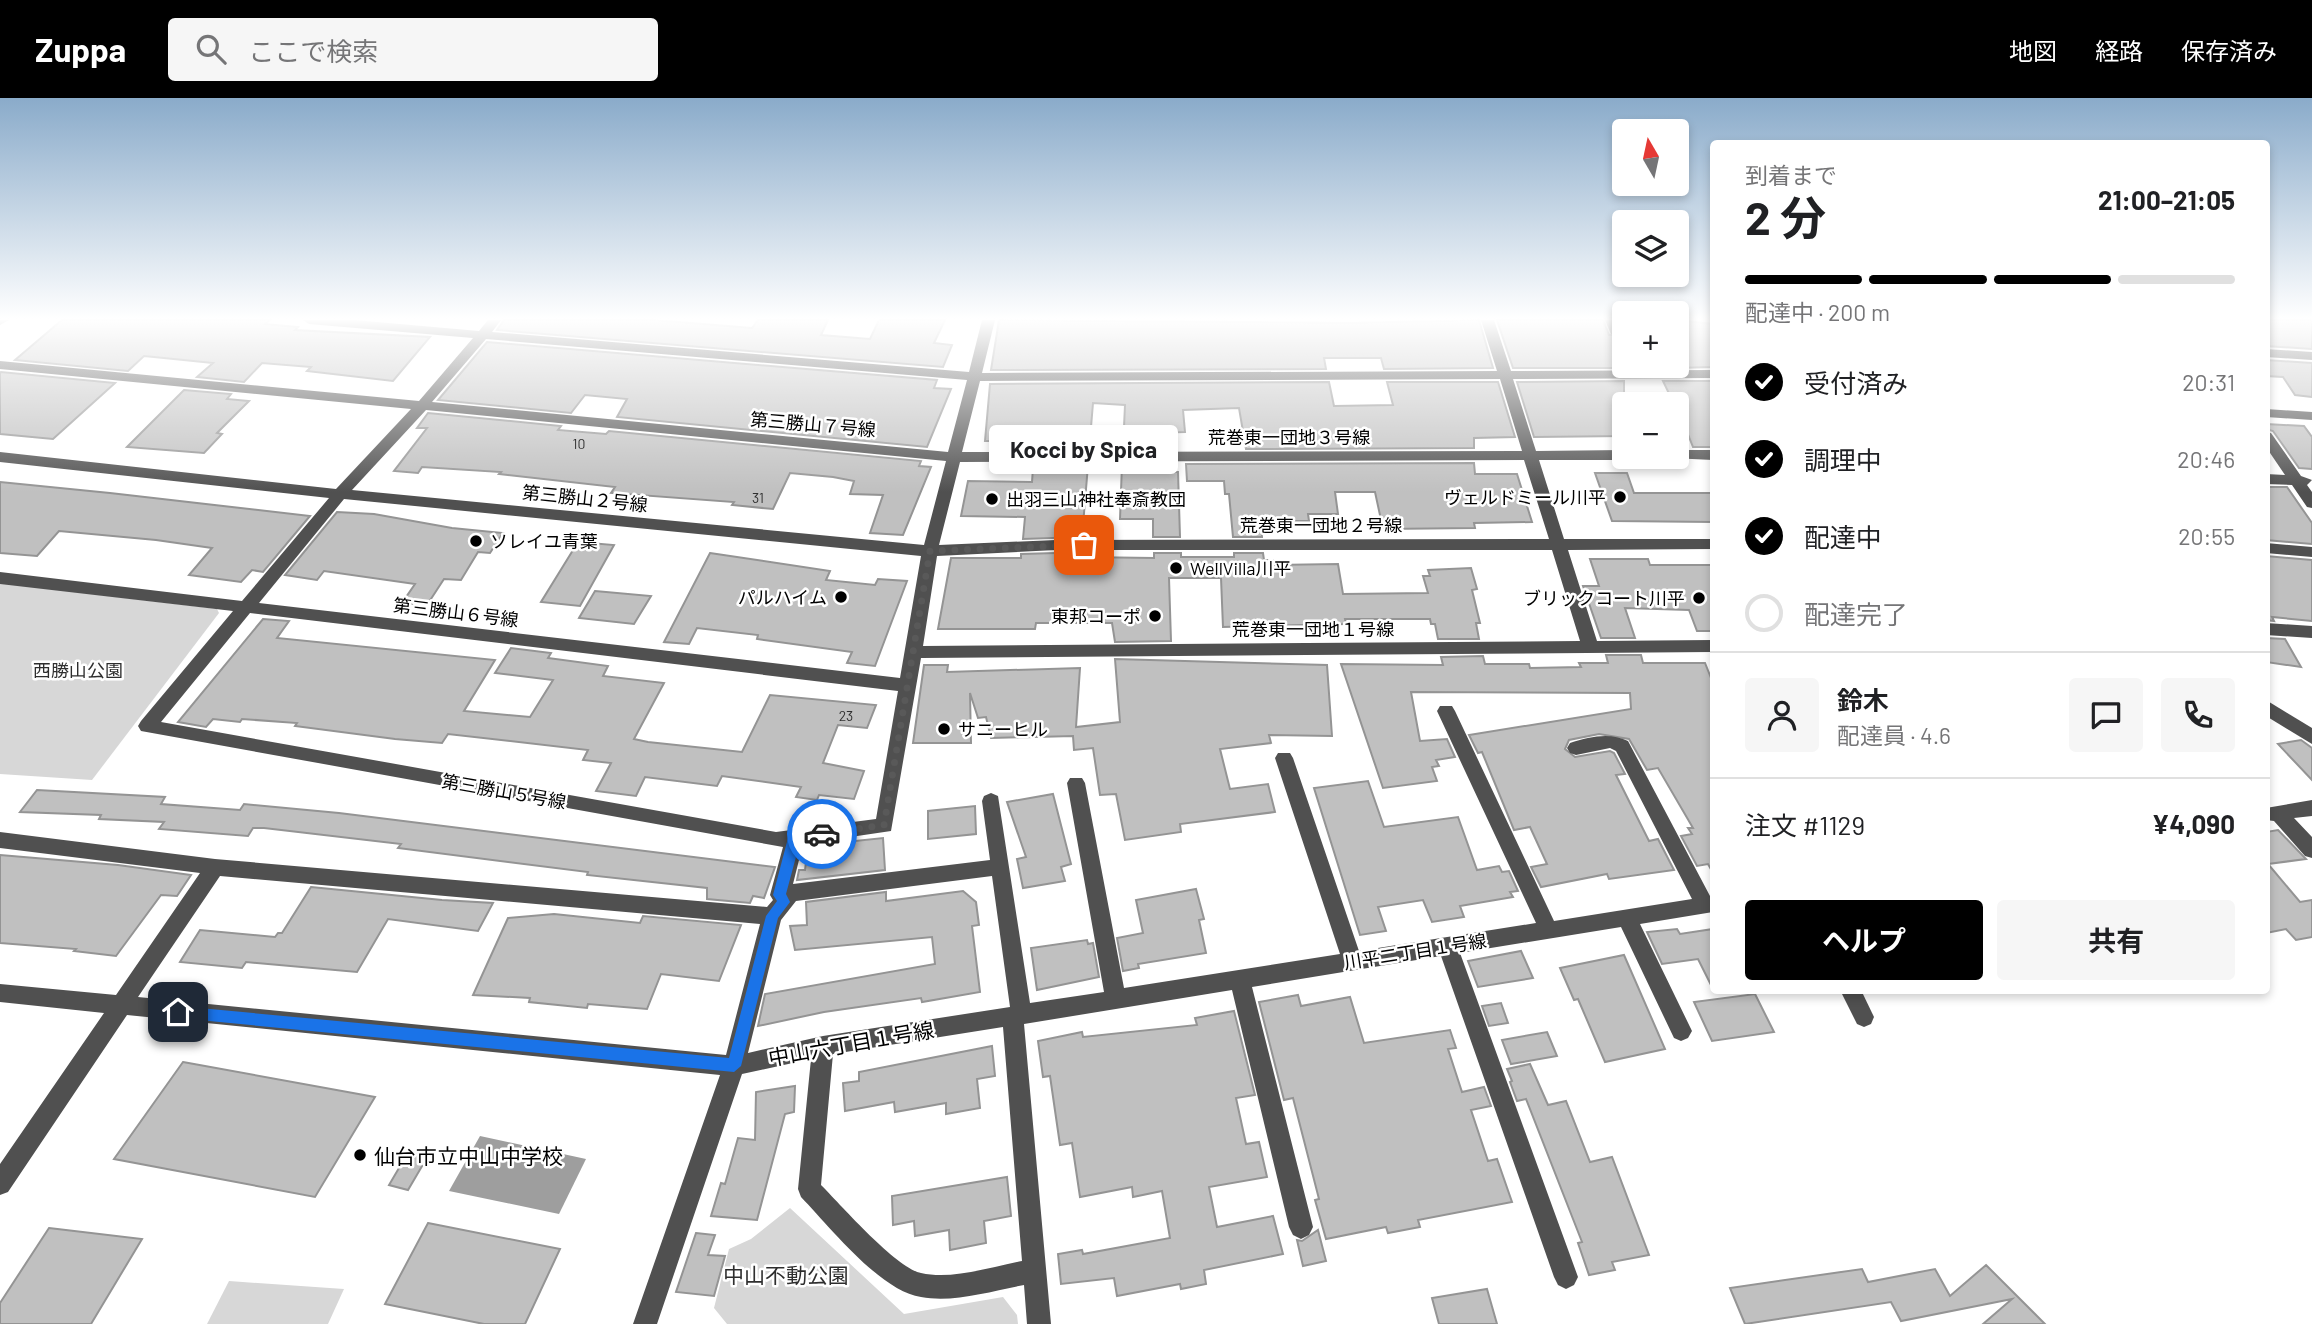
<!DOCTYPE html>
<html lang="ja">
<head>
<meta charset="utf-8">
<style>
	:root { --surface:#fff; --page:#f6f6f6; --text:#202124; --muted:#757577; --line:#e0e0e0; --accent:#000 }
	body { margin:0; font-family:Barlow,"Noto Sans JP",sans-serif; background:var(--page); color:var(--text); height:100vh; display:flex; flex-direction:column; font-size:26px; white-space:nowrap }
	* { box-sizing:border-box; margin:0 }
	p { font-size:23px; color:var(--muted) }
	.icon { flex:none; width:38px; height:38px; fill:none; stroke:currentColor; stroke-width:2; stroke-linecap:round; stroke-linejoin:round }
	.map { position:relative; flex:1; overflow:hidden }
	.sheet { position:absolute; left:1710px; top:42px; width:560px; height:854px; display:flex; flex-direction:column; background:var(--surface); border-radius:7px; box-shadow:0 4px 10px #0003 }
	.sheet>* { flex:none }
	.needle { width:46px; rotate:351deg }
	.buttons { position:absolute; left:1612px; top:21px; display:grid; gap:14px }
	.buttons a { display:grid; place-items:center; width:77px; height:77px; border-radius:7px; background:var(--surface); box-shadow:0 4px 10px #0003; font-size:35px }
	.pin { position:absolute; display:grid; place-items:center; width:60px; height:60px; color:#fff; margin:-30px; border-radius:14px; box-shadow:0 4px 10px #0006 }
	.courier { position:absolute; display:grid; place-items:center; width:70px; height:70px; margin:-35px; border:5px solid #1a73e8; border-radius:50%; background:#fff; color:#222; box-shadow:0 2px 9px #0007 }
	.bubble { position:absolute; height:49px; border-radius:7px; background:var(--surface); box-shadow:0 4px 10px #0003; font-size:23px; font-weight:700; line-height:49px; text-align:center }
	.overview em { font-style:normal; font-weight:700 }
	.overview div { display:flex; flex-direction:column-reverse }
	.overview { display:flex; align-items:center; justify-content:space-between; height:119px; padding:0 35px }
	h1 { font-size:46px; font-weight:700; line-height:52px }
	.bar { display:grid; grid-template-columns:repeat(4,1fr); gap:10px 7px; align-content:center; height:84px; padding:0 35px }
	.bar i { height:9px; border-radius:5px; background:var(--line) }
	.bar .active { background:var(--accent) }
	.bar p { grid-column:span 4 }
	.line { display:flex; align-items:center; gap:18px; padding:0 35px; border-top:2px solid var(--line) }
	.line div { flex:1 }
	.round { display:grid; place-items:center; flex:none; width:74px; height:74px; border-radius:7px; background:var(--page) }
	ol { padding:0 35px; list-style:none }
	li { display:flex; align-items:center; gap:21px; height:77px }
	li p { margin-inline-start:auto }
	li .icon { padding:7px; border-radius:50%; background:var(--accent); color:#fff; stroke-width:4 }
	li:last-child { color:var(--muted) }
	li i { width:38px; height:38px; border:4px solid var(--line); border-radius:50% }
	.action { display:flex; gap:14px; margin-top:auto; padding:14px 35px }
	.action a { flex:1; height:80px; border-radius:7px; background:var(--accent); color:#fff; font-size:28px; font-weight:700; line-height:80px; text-align:center }
	.action a+a { background:var(--page); color:var(--text) }
	header { display:flex; align-items:center; gap:42px; box-sizing:border-box; height:98px; padding:0 35px; background:var(--accent); color:#fff }
	header strong { font-size:33px }
	nav { display:flex; gap:38px; margin-inline-start:auto; font-size:24px }
	.search { width:490px; height:63px; background:var(--page); display:flex; align-items:center; gap:18px; box-sizing:border-box; padding:0 24px; border-radius:7px; color:var(--muted); font-size:26px }
	.map>svg:first-child { display:block }
	.green { fill:#d7d7d7 }
	.water { fill:#9e9e9e }
	.building { fill:#c0c0c0; stroke:#949494; stroke-width:2 }
	.lines { fill:none; stroke-linecap:round; stroke-linejoin:round }
	.minor { fill:#505050; fill-rule:evenodd }
	.route { fill:#1a73e8 }
	.done { stroke:#595959; stroke-width:7; stroke-dasharray:0 12.6 }
	.poi-dot { fill:#000; stroke:#fff; stroke-width:2.5 }
	.labels { text-anchor:middle; dominant-baseline:central; stroke-width:5; stroke-linejoin:round; paint-order:stroke }
	.number-label { font-size:14px; fill:#303030 }
	.street-label { font-size:18px; fill:#000; stroke:#fff }
	.poi-label { font-size:18px; fill:#000; stroke:#fff; text-anchor:end }
	.park-label { font-size:18px; fill:#2e2e2e; stroke:#fff }
	.near-street-label { font-size:21px; fill:#000; stroke:#fff }
	.near-poi-label { font-size:21px; fill:#000; stroke:#fff; text-anchor:start }
	.near-park-label { font-size:21px; fill:#2e2e2e; stroke:#fff }
</style>
</head>
<body>
<header>
<strong>Zuppa</strong>
<div class="search"><svg class="icon" aria-label="search" viewBox="0 0 24 24"><circle cx="10" cy="10" r="6"/><path d="M15 15l6 6"/></svg>ここで検索</div>
<nav><a>地図</a><a>経路</a><a>保存済み</a></nav>
</header>
<div class="map">
<svg width="2312" height="1226" viewBox="0 0 2312 1226">
	<rect width="100%" height="100%" fill="#fff"/>
	<g class="green">
		<path d="M0,485L217,511L219,515L92,682L0,676Z"/>
		<path d="M790,1110L904,1216L1003,1199L1017,1217L1018,1226H727L714,1210L729,1151L751,1141Z"/>
		<path d="M229,1183L344,1191L328,1226H207Z"/>
	</g>
	<path class="water" d="M480,1038L586,1061L559,1116L449,1093Z"/>
	<g class="building">
		<path d="M62,222H270L265,226L298,229L295,232L430,239L393,283L307,273L311,269L262,265L244,284L197,279L213,265L154,259L144,258L128,273L15,262Z"/>
		<path d="M504,222H654L752,230L758,222H828L821,237L870,241L879,222H945L934,245L952,247L943,269L497,232Z"/>
		<path d="M999,222L1350,225L1479,222L1493,270L1384,271L1381,260H1324L1326,271L991,272Z"/>
		<path d="M1497,222H1603L1609,237L1624,236V270H1513Z"/>
		<path d="M1676,222L1713,226V269L1676,270Z"/>
		<path d="M2266,222H2312V251L2266,248Z"/>
		<path d="M487,244L937,282L934,290L951,291L927,349L617,319L627,301L585,297L571,315L438,302Z"/>
		<path d="M2266,262L2312,265V299L2295,297L2283,279L2266,278Z"/>
		<path d="M0,275L1,274L115,285L53,341L0,336Z"/>
		<path d="M1624,283V338L1534,339L1517,284Z"/>
		<path d="M1663,283H1713V349H1693L1676,306H1674Z"/>
		<path d="M1329,284L1334,308L1393,307L1387,284H1498L1515,339L1474,340V350L1246,351L1239,310L1183,312L1185,334L1147,335L1148,351H1123L1125,307L1093,305L1091,329L1014,330L1012,343H985L990,286Z"/>
		<path d="M184,292L231,296L227,301L249,303L217,335L222,336L204,355L127,349Z"/>
		<path d="M428,315L561,328L558,332L606,336L609,333L921,363L919,368L931,369L903,437L870,435L883,397L850,396L854,383L833,379L790,375L773,411L732,407L734,404L611,395L615,389L499,376L501,374L422,369L418,375L394,373L427,330H417Z"/>
		<path d="M2266,326L2304,328L2312,339V371L2299,370L2273,333L2266,331Z"/>
		<path d="M1474,365L1475,376H1517L1532,424L1474,425L1475,430L1383,431L1375,394H1335L1338,416H1308L1309,423H1261L1262,439H1233L1229,396H1225L1224,383H1187L1186,366Z"/>
		<path d="M1122,366H1148V374H1178L1180,439H1153V421H1120Z"/>
		<path d="M1088,367L1082,439L1023,441L1025,419L961,418L968,383L1032,384L1033,370Z"/>
		<path d="M1595,375H1627L1634,395H1713V424L1612,423Z"/>
		<path d="M0,384L110,395L310,418L263,474L252,472L241,484L189,477L212,450L156,442L59,433L37,458L0,455Z"/>
		<path d="M2266,389H2287L2312,425V446L2266,442Z"/>
		<path d="M337,414L374,416L452,430L503,435L490,455L478,454L461,482L444,481L427,507L402,505L415,486L324,473L317,482L285,477Z"/>
		<path d="M578,444L614,447L580,508L541,504Z"/>
		<path d="M710,455L830,473L826,482L875,487L878,481L907,483L875,568L847,565L852,554L757,541L758,537L697,530L689,546L664,544Z"/>
		<path d="M1056,455H1081V459L1154,460V455H1181V459H1234V455H1263L1264,462H1274V467L1338,466L1343,496L1428,495L1423,478H1430L1428,472L1471,470L1477,491L1472,492L1480,525H1476L1479,541H1438L1435,526H1431L1430,521H1345L1346,526L1223,529L1221,480H1169L1171,543L1115,544L1112,525H1036L1035,531H938L951,460H1021V456Z"/>
		<path d="M2266,458L2312,462V523L2272,519L2274,523L2266,522Z"/>
		<path d="M1590,461H1648L1650,467H1713V533H1697L1689,512L1625,510L1635,540H1601L1583,488H1599Z"/>
		<path d="M595,493L651,498L634,526L579,520Z"/>
		<path d="M263,521L289,523L277,540L495,562L464,613L530,619L553,582L495,575L511,550L551,555L548,560L608,568L603,578L664,585L634,641L648,644L742,654L770,597L876,607L867,630L838,627L823,665L864,673L854,701L819,697L817,702L796,699L801,689L722,678L717,688L645,679L636,698L596,693L611,665L583,662L588,652L448,636L442,645L395,641L295,628L297,625L242,621L240,624L213,621L206,629L178,624Z"/>
		<path d="M2266,540L2285,541L2301,569L2266,564Z"/>
		<path d="M1606,557H1641L1643,565H1705L1713,585V775L1708,766L1697,768L1681,738L1692,736L1688,730H1693L1658,670L1647,672L1629,641L1599,636L1569,642L1565,651L1575,659L1610,653L1614,655L1625,676L1616,677L1649,743L1658,741L1674,772L1609,781L1607,776L1541,789L1531,769L1547,766L1530,729L1514,732L1482,654L1478,655L1469,637L1631,611L1630,595L1411,594L1420,643L1447,641L1455,659L1436,662L1439,668L1432,669L1437,683L1383,690L1341,566L1443,567L1441,559L1483,558L1485,566H1529L1530,570L1581,569L1579,565H1608Z"/>
		<path d="M1115,561L1327,567L1332,638L1269,637L1271,645L1220,651L1230,691L1268,686L1275,714L1180,726L1181,734L1125,742L1116,696L1100,697L1093,650L1074,652L1073,638L991,640L986,619L978,620L970,595L971,645H913L924,567H948L947,574L1080,570L1076,629L1120,624Z"/>
		<path d="M2301,642L2312,650V682L2278,646Z"/>
		<path d="M1368,683L1384,729L1458,719L1477,772L1499,768L1502,774L1509,773L1518,793L1510,794L1513,799L1460,808L1464,819L1432,824L1423,802L1378,809L1386,833L1360,837L1314,690Z"/>
		<path d="M37,692L165,699L161,706L240,712L244,706L339,715L775,769L764,800L753,798L750,805L707,801V790L587,777L588,774L398,750L401,746L264,730H253L248,738L159,731L164,724L99,721L101,717L20,714Z"/>
		<path d="M1053,696L1071,766L1061,769L1065,783L1023,790L1017,761L1026,759L1007,704Z"/>
		<path d="M975,708L976,736L928,741V713Z"/>
		<path d="M2278,732L2306,761L2268,766L2300,804L2312,802V839L2296,842L2286,831L2266,835V734Z"/>
		<path d="M883,740L885,772L797,782L799,772H805L808,748Z"/>
		<path d="M0,757L118,767L191,777L177,798L161,797L116,858L74,853L76,851L0,845Z"/>
		<path d="M311,789L442,802L493,805L478,833L388,821L357,874L246,864L242,870L180,864L200,832L275,839L278,835H282Z"/>
		<path d="M1196,791L1204,821L1199,822L1206,855L1138,866L1139,870L1123,873L1117,840L1143,835L1136,802Z"/>
		<path d="M963,793L976,804L979,827L972,828L980,894L922,904L921,900L824,914L758,928L765,896L935,866L932,839L795,852L790,828L807,827L806,804L886,794V803Z"/>
		<path d="M554,816L640,825L643,818L741,827L719,883L661,876L647,911L588,906L587,910L529,904L530,900L473,897L508,820Z"/>
		<path d="M1677,831L1680,836L1713,831V891L1698,861L1662,866L1647,834Z"/>
		<path d="M1087,842L1088,846L1093,845L1099,879L1037,892L1031,850Z"/>
		<path d="M1521,853L1533,880L1478,889L1468,863Z"/>
		<path d="M1624,857L1665,951L1605,964L1578,901L1574,902L1560,870Z"/>
		<path d="M1755,896L1774,934L1712,943L1694,904Z"/>
		<path d="M1298,897L1301,908L1350,899L1364,945L1450,932L1456,950L1448,951L1462,994L1484,989L1491,1008L1471,1012L1488,1063L1497,1061L1512,1104L1418,1122L1420,1129L1388,1135L1386,1129L1326,1141L1315,1102L1319,1101L1293,1000L1284,1002L1259,904Z"/>
		<path d="M1501,905L1508,925L1489,928L1482,908Z"/>
		<path d="M1234,913L1255,997L1236,1000L1246,1046L1259,1044L1267,1079L1209,1089L1217,1129L1273,1118L1283,1156L1204,1172L1206,1186L1181,1191L1180,1186L1117,1198L1114,1180L1061,1186L1058,1156L1082,1152L1083,1156L1170,1140L1162,1093L1133,1099L1132,1089L1080,1099L1072,1045L1060,1047L1050,978L1043,979L1038,943L1082,934L1083,939L1197,927L1195,920Z"/>
		<path d="M1547,934L1557,958L1511,966L1502,942Z"/>
		<path d="M992,948L995,978L977,981L980,1010L946,1016V1005L895,1014L894,1004L845,1013L843,985L859,983V974Z"/>
		<path d="M183,964L375,999L315,1099L114,1061Z"/>
		<path d="M1530,966L1548,1007L1566,1003L1590,1064L1612,1059L1649,1157L1612,1164L1615,1172L1589,1177L1578,1145L1582,1144L1526,1001L1517,1003L1510,984L1512,983L1507,971Z"/>
		<path d="M795,988L794,1014L785,1016L757,1122L711,1118L721,1085L725,1086L738,1040L755,1042L756,994Z"/>
		<path d="M409,1053L428,1058L408,1092L389,1087Z"/>
		<path d="M1007,1079L1011,1118L984,1123L986,1145L950,1152L949,1132L915,1138L914,1123L893,1127L892,1098Z"/>
		<path d="M428,1125L560,1151L525,1226H484L385,1206Z"/>
		<path d="M49,1130L142,1141L91,1226H0V1205Z"/>
		<path d="M1318,1132L1326,1163L1303,1168L1297,1142L1302,1143Z"/>
		<path d="M696,1135L715,1137L708,1157L725,1158L714,1198L676,1194Z"/>
		<path d="M1986,1167L2045,1226H1983L2012,1201L1901,1223L1891,1204L1745,1226L1730,1190L1862,1171L1868,1184L1935,1171L1950,1198Z"/>
		<path d="M1487,1191L1497,1226H1439L1432,1200Z"/>
	</g>
	<g class="lines">
		<g class="minor">
			<path d="M0,222H9L0,227Z"/>
			<path d="M303,222H354L479,233L488,222H501L492,234L969,274L982,222H995L982,275L1497,273L1481,222H1494L1511,273L1713,272V280L1513,281L1536,353L1624,352V359H1630L1624,362H1539L1564,441H1713V451L1568,452L1597,543L1713,542V554L921,560L891,733L803,746L793,786L990,762L982,703L984,698L991,695L998,698L1030,905L1104,894L1067,685L1070,680H1082L1085,685L1124,890L1340,856L1275,660L1278,655H1290L1293,660L1359,853L1536,825L1437,613L1440,608H1452L1455,613L1554,823L1692,801L1616,653L1610,650L1576,657L1570,655L1567,650L1570,645C1590,639 1609,634 1628,643L1710,798H1713V814L1640,826L1692,933L1688,940L1681,943L1674,940L1621,829L1460,855L1578,1179L1574,1187L1566,1191L1558,1187L1554,1179L1441,858L1252,889L1313,1129L1309,1137L1301,1141L1293,1137L1289,1129L1232,892L1024,926L1051,1226H1027L1024,1187C991,1193 954,1205 921,1199C880,1193 829,1128 801,1099L798,1091L811,961L742,976L657,1226H633L720,977L127,917L8,1094L0,1097V1066L104,915L0,904V886L116,897L200,775L0,750V734L215,761L767,809L773,802L770,797L783,749L141,633L138,628L141,623L233,513L0,486V474L242,503L329,400L0,364V354L336,391L411,311L0,271V263L419,303L473,240L309,226ZM486,241L967,282L948,354L432,304ZM1500,281L1522,353L962,354L980,283ZM426,312L946,363L924,447L352,392ZM1524,362L1549,441L1056,442L939,447L960,364ZM344,401L921,458L900,580L259,505ZM1056,452H1552L1580,543L923,548L937,458ZM250,515L898,593L876,721L776,734L161,624ZM220,778L760,826L726,957L138,899ZM992,778L1010,909L823,938L748,955L781,822L796,803ZM1003,929L1022,1163C991,1169 952,1182 921,1175C896,1170 840,1106 821,1087L833,956Z"/>
			<path d="M1605,222H1617L1623,233L1621,236H1611Z"/>
			<path d="M2266,251L2312,254V262L2266,259Z"/>
			<path d="M2266,311L2312,314V322L2266,319Z"/>
			<path d="M2266,334L2271,335L2301,378L2312,382L2307,387L2312,394V410L2307,409L2292,387L2266,386V376L2285,377L2266,349Z"/>
			<path d="M1676,352H1713V362L1671,360L1676,359Z"/>
			<path d="M2266,445L2312,449V459L2266,455Z"/>
			<path d="M2266,525L2312,528V540L2266,537Z"/>
			<path d="M2266,602L2312,630V646L2266,618Z"/>
			<path d="M2312,702V718L2294,720L2312,739V760L2305,758L2274,723L2266,722V710Z"/>
			<path d="M1840,892H1861L1874,919L1871,926L1864,929L1857,926Z"/>
		</g>
	</g>
	<linearGradient id="sky" x2="0" y2="1"><stop stop-color="#8aabca"/><stop offset="0.56" stop-color="#fff"/><stop offset="1" stop-color="#fff" stop-opacity="0"/></linearGradient>
	<rect width="2312" height="394" fill="url(#sky)"/>
	<path class="route" d="M822,731L827,733V740L800,744L786,796L790,804L778,820L741,968L734,974L178,920L171,914L178,908L729,960L766,818L777,803L773,797L788,740L794,735Z"/>
	<g class="lines">
		<path class="done" d="M822,736L884,727L930,453L1084,447"/>
	</g>
	<g class="poi-dot">
		<circle cx="1620" cy="399" r="7"/>
		<circle cx="992" cy="401" r="7"/>
		<circle cx="476" cy="443" r="7"/>
		<circle cx="1176" cy="470" r="7"/>
		<circle cx="841" cy="499" r="7"/>
		<circle cx="1699" cy="500" r="7"/>
		<circle cx="1155" cy="518" r="7"/>
		<circle cx="944" cy="631" r="7"/>
		<circle cx="360" cy="1057" r="7"/>
	</g>
	<g class="labels">
		<g class="number-label">
			<text x="579" y="345">10</text>
			<text x="758" y="399">31</text>
			<text x="846" y="617">23</text>
		</g>
		<g class="street-label">
			<text transform="translate(813 326) rotate(5)">第三勝山７号線</text>
			<text x="1289" y="339">荒巻東一団地３号線</text>
			<text transform="translate(585 400) rotate(6)">第三勝山２号線</text>
			<text x="1321" y="427">荒巻東一団地２号線</text>
			<text transform="translate(456 514) rotate(7)">第三勝山６号線</text>
			<text x="1313" y="531">荒巻東一団地１号線</text>
			<text transform="translate(504 693) rotate(10)">第三勝山５号線</text>
			<text transform="translate(1415 853) rotate(-9)">川平二丁目１号線</text>
		</g>
		<g class="poi-label">
			<text x="1606" y="399">ヴェルドミール川平</text>
			<text x="1006" y="401" text-anchor="start">出羽三山神社奉斎教団</text>
			<text x="490" y="443" text-anchor="start">ソレイユ青葉</text>
			<text x="1190" y="470" text-anchor="start">WellVilla川平</text>
			<text x="827" y="499">パルハイム</text>
			<text x="1685" y="500">ブリックコート川平</text>
			<text x="1141" y="518">東邦コーポ</text>
			<text x="958" y="631" text-anchor="start">サニーヒル</text>
		</g>
		<g class="park-label">
			<text x="78" y="572">西勝山公園</text>
		</g>
		<g class="near-street-label">
			<text transform="translate(851 945) rotate(-10)">中山六丁目１号線</text>
		</g>
		<g class="near-poi-label">
			<text x="374" y="1057">仙台市立中山中学校</text>
		</g>
		<g class="near-park-label">
			<text x="786" y="1176">中山不動公園</text>
		</g>
	</g>
</svg>
<div class="buttons">
<a><svg class="needle" viewBox="-14 -14 28 28"><path d="M0-13l5 13h-10z" fill="#e53935"/><path d="M0 13l5-13h-10z" fill="#757577"/></svg></a>
<a><svg class="icon" aria-label="layers" viewBox="0 0 24 24"><path d="M12 4l9 5-9 5-9-5zM3 14l9 5 9-5"/></svg></a>
<a>+</a>
<a>−</a>
</div>
<div class="pin" style="left:1084px;top:447px;background:#ea580c"><svg class="icon" aria-label="bag" viewBox="0 0 24 24"><path d="M5 8h14l-1 12H6zM9 8a3 3 0 0 1 6 0"/></svg></div>
<div class="pin" style="left:178px;top:914px;background:#1f2937"><svg class="icon" aria-label="home" viewBox="0 0 24 24"><path d="M3 11l9-7 9 7M6 9v11h12V9"/></svg></div>
<div class="courier" style="left:822px;top:736px"><svg class="icon" aria-label="car" viewBox="0 0 24 24"><path d="M5 17H2v-5l4-1 3-4h7l3 4 3 1v5h-3M9 17h6M6 11h13"/><circle cx="7" cy="17" r="2"/><circle cx="17" cy="17" r="2"/></svg></div>
<div class="bubble" style="left:989px;top:327px;width:189px">Kocci by Spica</div>
<section class="sheet">
<div class="overview"><div><h1>2 分</h1><p>到着まで</p></div><em>21:00–21:05</em></div>
<div class="bar"><i class="active"></i><i class="active"></i><i class="active"></i><i></i><p>配達中 · 200 m</p></div>
<ol>
<li><svg class="icon" aria-label="check" viewBox="0 0 24 24"><path d="M5 12l5 5 9-10"/></svg>受付済み<p>20:31</p></li>
<li><svg class="icon" aria-label="check" viewBox="0 0 24 24"><path d="M5 12l5 5 9-10"/></svg>調理中<p>20:46</p></li>
<li><svg class="icon" aria-label="check" viewBox="0 0 24 24"><path d="M5 12l5 5 9-10"/></svg>配達中<p>20:55</p></li>
<li><i></i>配達完了</li>
</ol>
<div class="line" style="height:126px"><a class="round"><svg class="icon" aria-label="person" viewBox="0 0 24 24"><circle cx="12" cy="8" r="4"/><path d="M4 21q1-7 8-7t8 7"/></svg></a><div><b>鈴木</b><p>配達員 · 4.6</p></div><a class="round"><svg class="icon" aria-label="chat" viewBox="0 0 24 24"><path d="M4 5h16v11H9l-5 4z"/></svg></a><a class="round"><svg class="icon" aria-label="phone" viewBox="0 0 24 24"><path d="M5 4h4l2 5-3 2q2 4 5 5l2-3 5 2v4C11 20 4 13 5 4z"/></svg></a></div>
<div class="line" style="height:91px"><div>注文 #1129</div><b>¥4,090</b></div>
<div class="action"><a>ヘルプ</a><a>共有</a></div>
</section>
</div>
</body>
</html>
